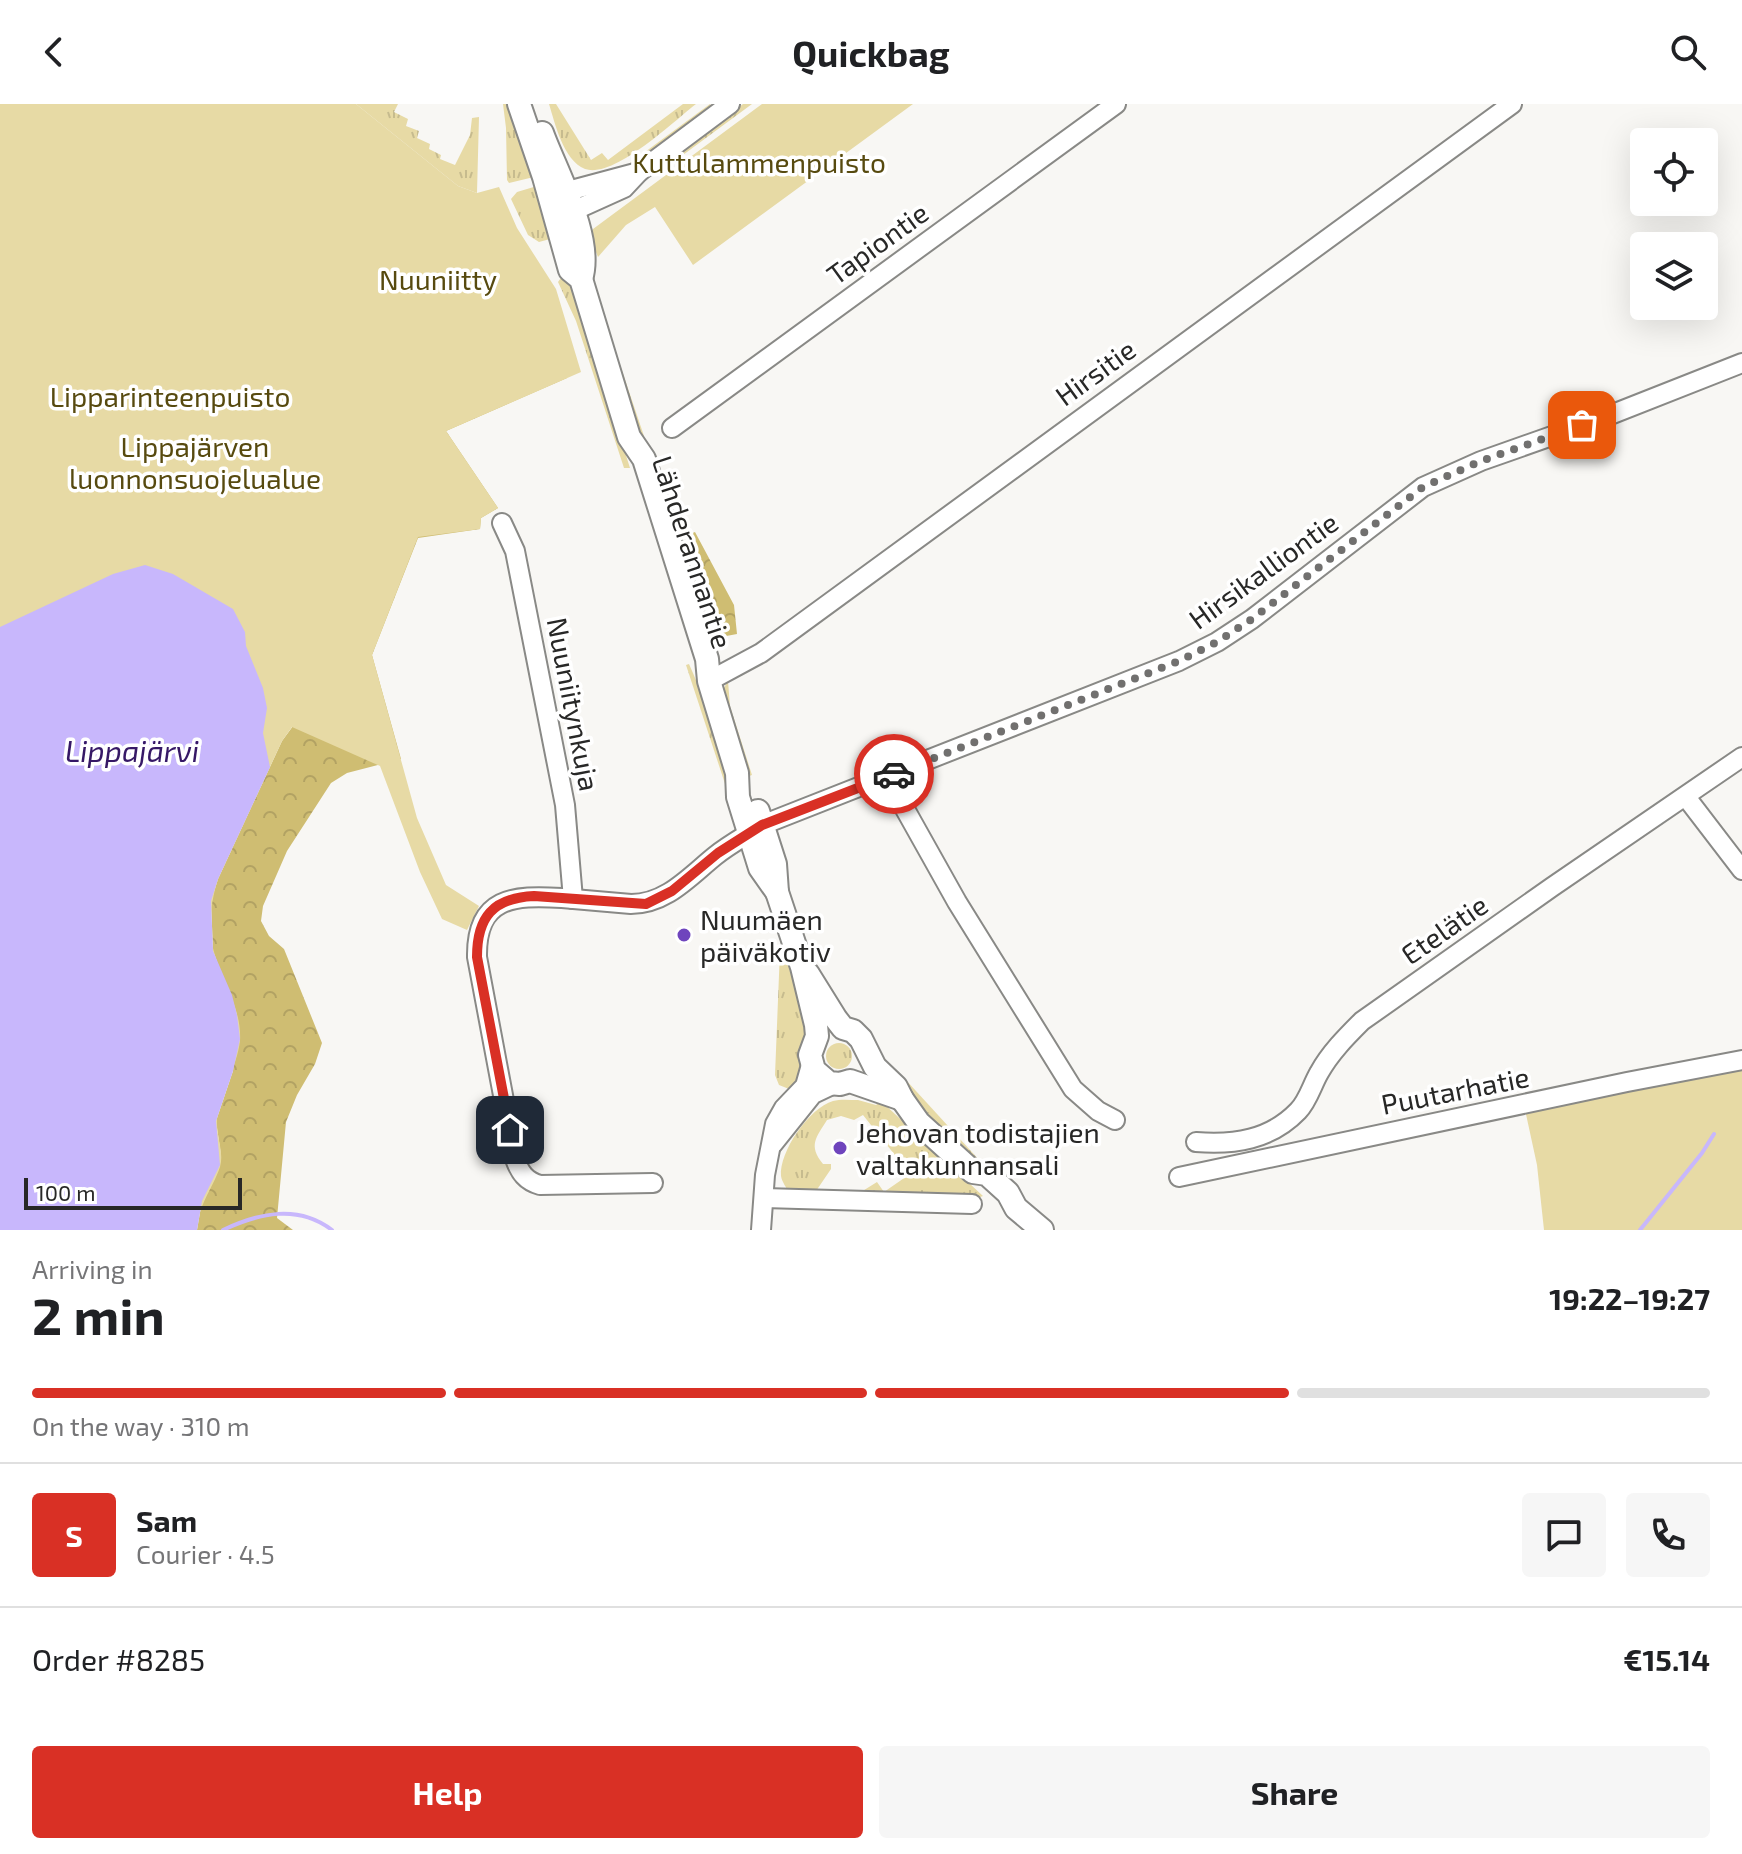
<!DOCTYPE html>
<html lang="en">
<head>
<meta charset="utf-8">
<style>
	:root { --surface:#fff; --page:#f6f6f6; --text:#202124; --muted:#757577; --line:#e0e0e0; --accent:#d93025 }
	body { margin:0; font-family:"Exo 2",sans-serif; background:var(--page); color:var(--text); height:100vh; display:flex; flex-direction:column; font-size:30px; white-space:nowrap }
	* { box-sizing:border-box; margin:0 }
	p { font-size:26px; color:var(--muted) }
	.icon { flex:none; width:44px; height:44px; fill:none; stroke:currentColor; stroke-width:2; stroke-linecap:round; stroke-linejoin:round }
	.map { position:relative; height:1126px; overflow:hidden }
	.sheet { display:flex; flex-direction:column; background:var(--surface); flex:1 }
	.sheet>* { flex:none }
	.tools { position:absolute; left:1630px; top:24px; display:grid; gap:16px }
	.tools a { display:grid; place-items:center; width:88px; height:88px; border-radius:8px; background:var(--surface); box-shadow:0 8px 32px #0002; font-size:40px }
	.scale { position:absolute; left:24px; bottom:20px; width:218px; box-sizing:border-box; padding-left:8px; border:4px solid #282827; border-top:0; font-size:22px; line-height:28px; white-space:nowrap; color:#282827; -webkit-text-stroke:6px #fff; paint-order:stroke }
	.pin { position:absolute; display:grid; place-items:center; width:68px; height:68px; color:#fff; margin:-34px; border-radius:16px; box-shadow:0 4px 12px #0006 }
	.courier { position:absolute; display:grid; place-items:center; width:80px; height:80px; margin:-40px; border:6px solid #d93025; border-radius:50%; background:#fff; color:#222; box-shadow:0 2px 10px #0007 }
	.summary em { font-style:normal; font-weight:700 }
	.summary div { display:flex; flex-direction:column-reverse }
	.summary { display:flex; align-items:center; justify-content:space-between; height:136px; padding:0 32px }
	h1 { font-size:52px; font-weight:700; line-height:60px }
	.bar { display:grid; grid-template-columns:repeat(4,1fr); gap:12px 8px; align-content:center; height:96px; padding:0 32px }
	.bar i { height:10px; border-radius:6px; background:var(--line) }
	.bar .selected { background:var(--accent) }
	.bar p { grid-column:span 4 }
	.line { display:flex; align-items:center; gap:20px; padding:0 32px; border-top:2px solid var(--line) }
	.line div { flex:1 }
	.round { display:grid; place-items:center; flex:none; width:84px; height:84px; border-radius:8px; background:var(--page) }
	.action { display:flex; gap:16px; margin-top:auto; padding:16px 32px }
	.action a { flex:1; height:92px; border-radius:8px; background:var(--accent); color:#fff; font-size:32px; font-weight:700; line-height:92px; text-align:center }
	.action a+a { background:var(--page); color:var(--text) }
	header { display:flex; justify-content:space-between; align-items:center; height:104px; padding:0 32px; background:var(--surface); font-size:36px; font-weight:700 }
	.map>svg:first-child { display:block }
	.grass { fill:url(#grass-tufts) }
	.forest { fill:url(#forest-crowns) }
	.park { fill:#e7daa5 }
	.water { fill:#c8b7fc }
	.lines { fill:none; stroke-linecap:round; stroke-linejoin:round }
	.stream { stroke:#c8b7fc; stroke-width:4 }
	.minor-casing { stroke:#898986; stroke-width:22 }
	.major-casing { stroke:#898986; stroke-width:26 }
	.minor { stroke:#fff; stroke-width:18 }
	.major { stroke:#fff; stroke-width:22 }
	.done { stroke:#71706f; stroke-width:8; stroke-dasharray:0 14.4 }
	.route { stroke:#d93025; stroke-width:10 }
	.poi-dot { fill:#6f45bd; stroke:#fff; stroke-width:3 }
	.labels { text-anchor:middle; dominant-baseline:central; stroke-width:7; stroke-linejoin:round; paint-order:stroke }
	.park-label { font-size:28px; fill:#574a0f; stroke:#fff }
	.street-label { font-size:28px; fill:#282827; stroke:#fff }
	.poi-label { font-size:28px; fill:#282827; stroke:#fff; text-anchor:start }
	.water-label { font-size:30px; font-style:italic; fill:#361866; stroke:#fff }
</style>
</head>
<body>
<header><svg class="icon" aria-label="back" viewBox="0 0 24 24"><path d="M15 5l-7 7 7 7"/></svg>Quickbag<svg class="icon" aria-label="search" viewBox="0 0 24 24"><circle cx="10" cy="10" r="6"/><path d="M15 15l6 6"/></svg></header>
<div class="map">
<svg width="1742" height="1126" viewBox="0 0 1742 1126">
	<defs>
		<pattern id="grass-tufts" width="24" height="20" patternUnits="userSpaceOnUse" patternTransform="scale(2)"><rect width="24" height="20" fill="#e7daa5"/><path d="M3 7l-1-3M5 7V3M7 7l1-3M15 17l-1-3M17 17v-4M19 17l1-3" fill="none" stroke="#c6bb8e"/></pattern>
		<pattern id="forest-crowns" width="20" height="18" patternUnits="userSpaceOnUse" patternTransform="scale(2)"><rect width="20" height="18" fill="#cfbd72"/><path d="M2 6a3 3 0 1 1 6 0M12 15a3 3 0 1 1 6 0" fill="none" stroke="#b2a263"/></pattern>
	</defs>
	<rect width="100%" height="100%" fill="#f8f7f4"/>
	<g class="grass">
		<path d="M356,0H398L394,8L408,15L406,22L419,27L417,34L430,40L429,45L441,51L440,55L455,61L470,31L472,14L479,13L477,89L458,82Z"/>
		<path d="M503,0H511L534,73L509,79L507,76L506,24Z"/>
		<path d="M549,0H556L591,56L602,49L608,56L683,0H696C674,17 614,75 585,65C563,56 555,19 549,0Z"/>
		<path d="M710,0L712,3L657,48L627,64L626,62Z"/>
		<path d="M743,0H752L668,62L666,59Z"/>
		<path d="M537,82L553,143L550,135L539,138L528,131L511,95L517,88Z"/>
		<path d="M568,170L630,364H624L576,217L558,178L563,171Z"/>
		<path d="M607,222L647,341L643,342L603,224Z"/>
		<path d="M689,560L699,583L734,693L730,695L686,561Z"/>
		<path d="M728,577L730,602L752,671L749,672L737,644L722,587Z"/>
		<path d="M780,846L797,877L807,920L802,948L804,965L794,987L779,981L775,971Z"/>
		<circle cx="839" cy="952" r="13"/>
		<path d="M905,975L981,1058L937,1021L902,977Z"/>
		<path d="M858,996L876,1001L881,997L983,1092L972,1096L861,1088L877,1078L884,1088L910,1070L863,1011L854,1016L841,1012L827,1016C816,1034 808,1041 823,1060H831V1065L814,1090L788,1089C787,1083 782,1079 781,1072C779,1048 809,1004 833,997C840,995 850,996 858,996Z"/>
	</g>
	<g class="forest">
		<path d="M0,63L567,274L446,327L498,404L481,414L480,425L418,434L372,551L401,655L347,669L331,679L287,747L263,802L261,817L269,832L284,845L322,939L315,960L297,991L286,1018L277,1114L293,1126H197L202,1097L221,1051L216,1017L233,967L237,911L213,847L211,797L218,775L282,637L293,622Z"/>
		<path d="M695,428L734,501L737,530L721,533L711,494L690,430Z"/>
	</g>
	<g class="park">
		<path d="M0,0H356L458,82L477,89L499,83L517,124L556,185L581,268L446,327L498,404L481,414L480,425L418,433L372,551L417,714L446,781L479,802L467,826L442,815L420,768L380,662L292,623L282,637L218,775C211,797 207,825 214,848C222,878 242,904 240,937C237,963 216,999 217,1020C217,1034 224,1049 220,1063C212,1086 198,1101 197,1126H0Z"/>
		<path d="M762,0H913L693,161L655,103L626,121L598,153L590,133L593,125Z"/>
		<path d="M1742,956V1126H1544L1537,1061L1524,1001Z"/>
	</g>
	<path class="water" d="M145,461L173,470L233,505L245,528L246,542L263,584L267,604L263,629L270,663L218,775L211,797L213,847L232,891L237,911L240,935L233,967L216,1017L220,1061L202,1097L197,1126H0V523L113,470Z"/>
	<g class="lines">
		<g class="stream">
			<path d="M223,1126C259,1109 298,1100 332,1126"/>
			<path d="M1640,1126L1702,1049L1714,1030"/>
		</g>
		<g class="minor-casing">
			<g id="minor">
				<path d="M553,91L639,68"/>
				<path d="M562,112L624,84L639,68L730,0"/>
				<path d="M672,324L1116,0"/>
				<path d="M502,419L515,447L565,701L573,795"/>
				<path d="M709,577L761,549L1512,0"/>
				<path d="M887,673L957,798L1073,985L1098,1007L1115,1016"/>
				<path d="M1686,693L1742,766"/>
				<path d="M1196,1038C1234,1041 1270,1036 1298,1007C1308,997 1312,981 1319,969C1330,949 1346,933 1362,917L1552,783L1742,653"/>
				<path d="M773,1040L813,990L834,980"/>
				<path d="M1179,1073L1627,978L1742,956"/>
				<path d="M653,1079L540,1081C526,1077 520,1069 515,1055L477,853C476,793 513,791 562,794C585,796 608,798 631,800C666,800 689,773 715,752C730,740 747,731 762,721L1179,557L1217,538L1252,515L1423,383L1481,357L1600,315L1742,259"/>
				<path d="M764,1094L972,1100"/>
				<path d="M761,1126L765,1071L775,1020L784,1004L805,982L811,961"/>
			</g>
		</g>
		<g class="major-casing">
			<g id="major">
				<path d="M519,0L544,73L570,166L581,175L629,333L644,355L707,555L709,577L737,669L738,693L760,764L777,788"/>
				<path d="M542,29C556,68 594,134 581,175"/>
				<path d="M758,707L775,760L777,788L802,863L816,921L817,932L810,951L814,966L829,979L840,980L850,977L902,995"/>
				<path d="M808,870L836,915L843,924L853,927L861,935L875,963L896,983L902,995L919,1019L973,1068L987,1070L1008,1089L1016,1104L1042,1126"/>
			</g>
		</g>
		<use href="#minor" class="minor"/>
		<use href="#major" class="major"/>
	</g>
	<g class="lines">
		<path class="done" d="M894,670L1179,557L1217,538L1252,515L1423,383L1481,357L1582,321"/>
		<path class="route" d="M510,1026L477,853C477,813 493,794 534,792L646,800L672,787L718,749L762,721L894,670"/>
	</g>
	<g class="poi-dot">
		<circle cx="684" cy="831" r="8"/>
		<circle cx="840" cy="1044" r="8"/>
	</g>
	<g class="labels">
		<g class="park-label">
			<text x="759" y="58">Kuttulammenpuisto</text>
			<text x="438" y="175">Nuuniitty</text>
			<text x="170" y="292">Lipparinteenpuisto</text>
			<text x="195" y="342">Lippajärven<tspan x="195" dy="32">luonnonsuojelualue</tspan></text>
		</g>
		<g class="street-label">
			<text transform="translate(877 139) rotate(-36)">Tapiontie</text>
			<text transform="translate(1095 268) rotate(-36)">Hirsitie</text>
			<text transform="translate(693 448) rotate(72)">Lähderannantie</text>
			<text transform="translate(1263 466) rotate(-36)">Hirsikalliontie</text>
			<text transform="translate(574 600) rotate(79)">Nuuniitynkuja</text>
			<text transform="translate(1444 825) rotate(-35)">Etelätie</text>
			<text transform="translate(1455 986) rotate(-11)">Puutarhatie</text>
		</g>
		<g class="poi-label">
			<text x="700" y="815">Nuumäen<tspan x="700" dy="32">päiväkotiv</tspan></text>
			<text x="856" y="1028">Jehovan todistajien<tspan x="856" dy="32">valtakunnansali</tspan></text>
		</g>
		<g class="water-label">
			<text x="132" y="646">Lippajärvi</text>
		</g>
	</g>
</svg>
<div class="tools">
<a><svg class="icon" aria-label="locate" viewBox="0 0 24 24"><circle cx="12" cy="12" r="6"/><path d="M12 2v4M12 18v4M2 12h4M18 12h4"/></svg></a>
<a><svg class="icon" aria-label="layers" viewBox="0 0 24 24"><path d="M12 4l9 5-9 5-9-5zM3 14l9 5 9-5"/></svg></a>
</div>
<div class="scale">100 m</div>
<div class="pin" style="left:1582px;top:321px;background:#ea580c"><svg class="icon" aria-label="bag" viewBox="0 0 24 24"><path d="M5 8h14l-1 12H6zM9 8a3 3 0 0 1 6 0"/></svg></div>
<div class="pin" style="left:510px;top:1026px;background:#1f2937"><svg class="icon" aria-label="home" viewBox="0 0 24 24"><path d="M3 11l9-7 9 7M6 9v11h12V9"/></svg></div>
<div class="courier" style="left:894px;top:670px"><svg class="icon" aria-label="car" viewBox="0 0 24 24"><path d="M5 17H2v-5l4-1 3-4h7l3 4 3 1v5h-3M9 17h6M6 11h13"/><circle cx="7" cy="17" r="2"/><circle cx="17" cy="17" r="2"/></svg></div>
</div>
<section class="sheet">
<div class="summary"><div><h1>2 min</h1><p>Arriving in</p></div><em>19:22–19:27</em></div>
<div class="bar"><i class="selected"></i><i class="selected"></i><i class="selected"></i><i></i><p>On the way · 310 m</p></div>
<div class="line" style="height:144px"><b class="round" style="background:var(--accent);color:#fff">S</b><div><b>Sam</b><p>Courier · 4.5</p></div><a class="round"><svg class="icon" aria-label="chat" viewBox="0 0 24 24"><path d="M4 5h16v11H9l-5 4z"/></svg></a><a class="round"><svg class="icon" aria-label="phone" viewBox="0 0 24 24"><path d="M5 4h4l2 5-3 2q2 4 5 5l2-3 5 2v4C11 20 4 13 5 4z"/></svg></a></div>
<div class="line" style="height:104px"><div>Order #8285</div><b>€15.14</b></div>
<div class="action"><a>Help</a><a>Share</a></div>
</section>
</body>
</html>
